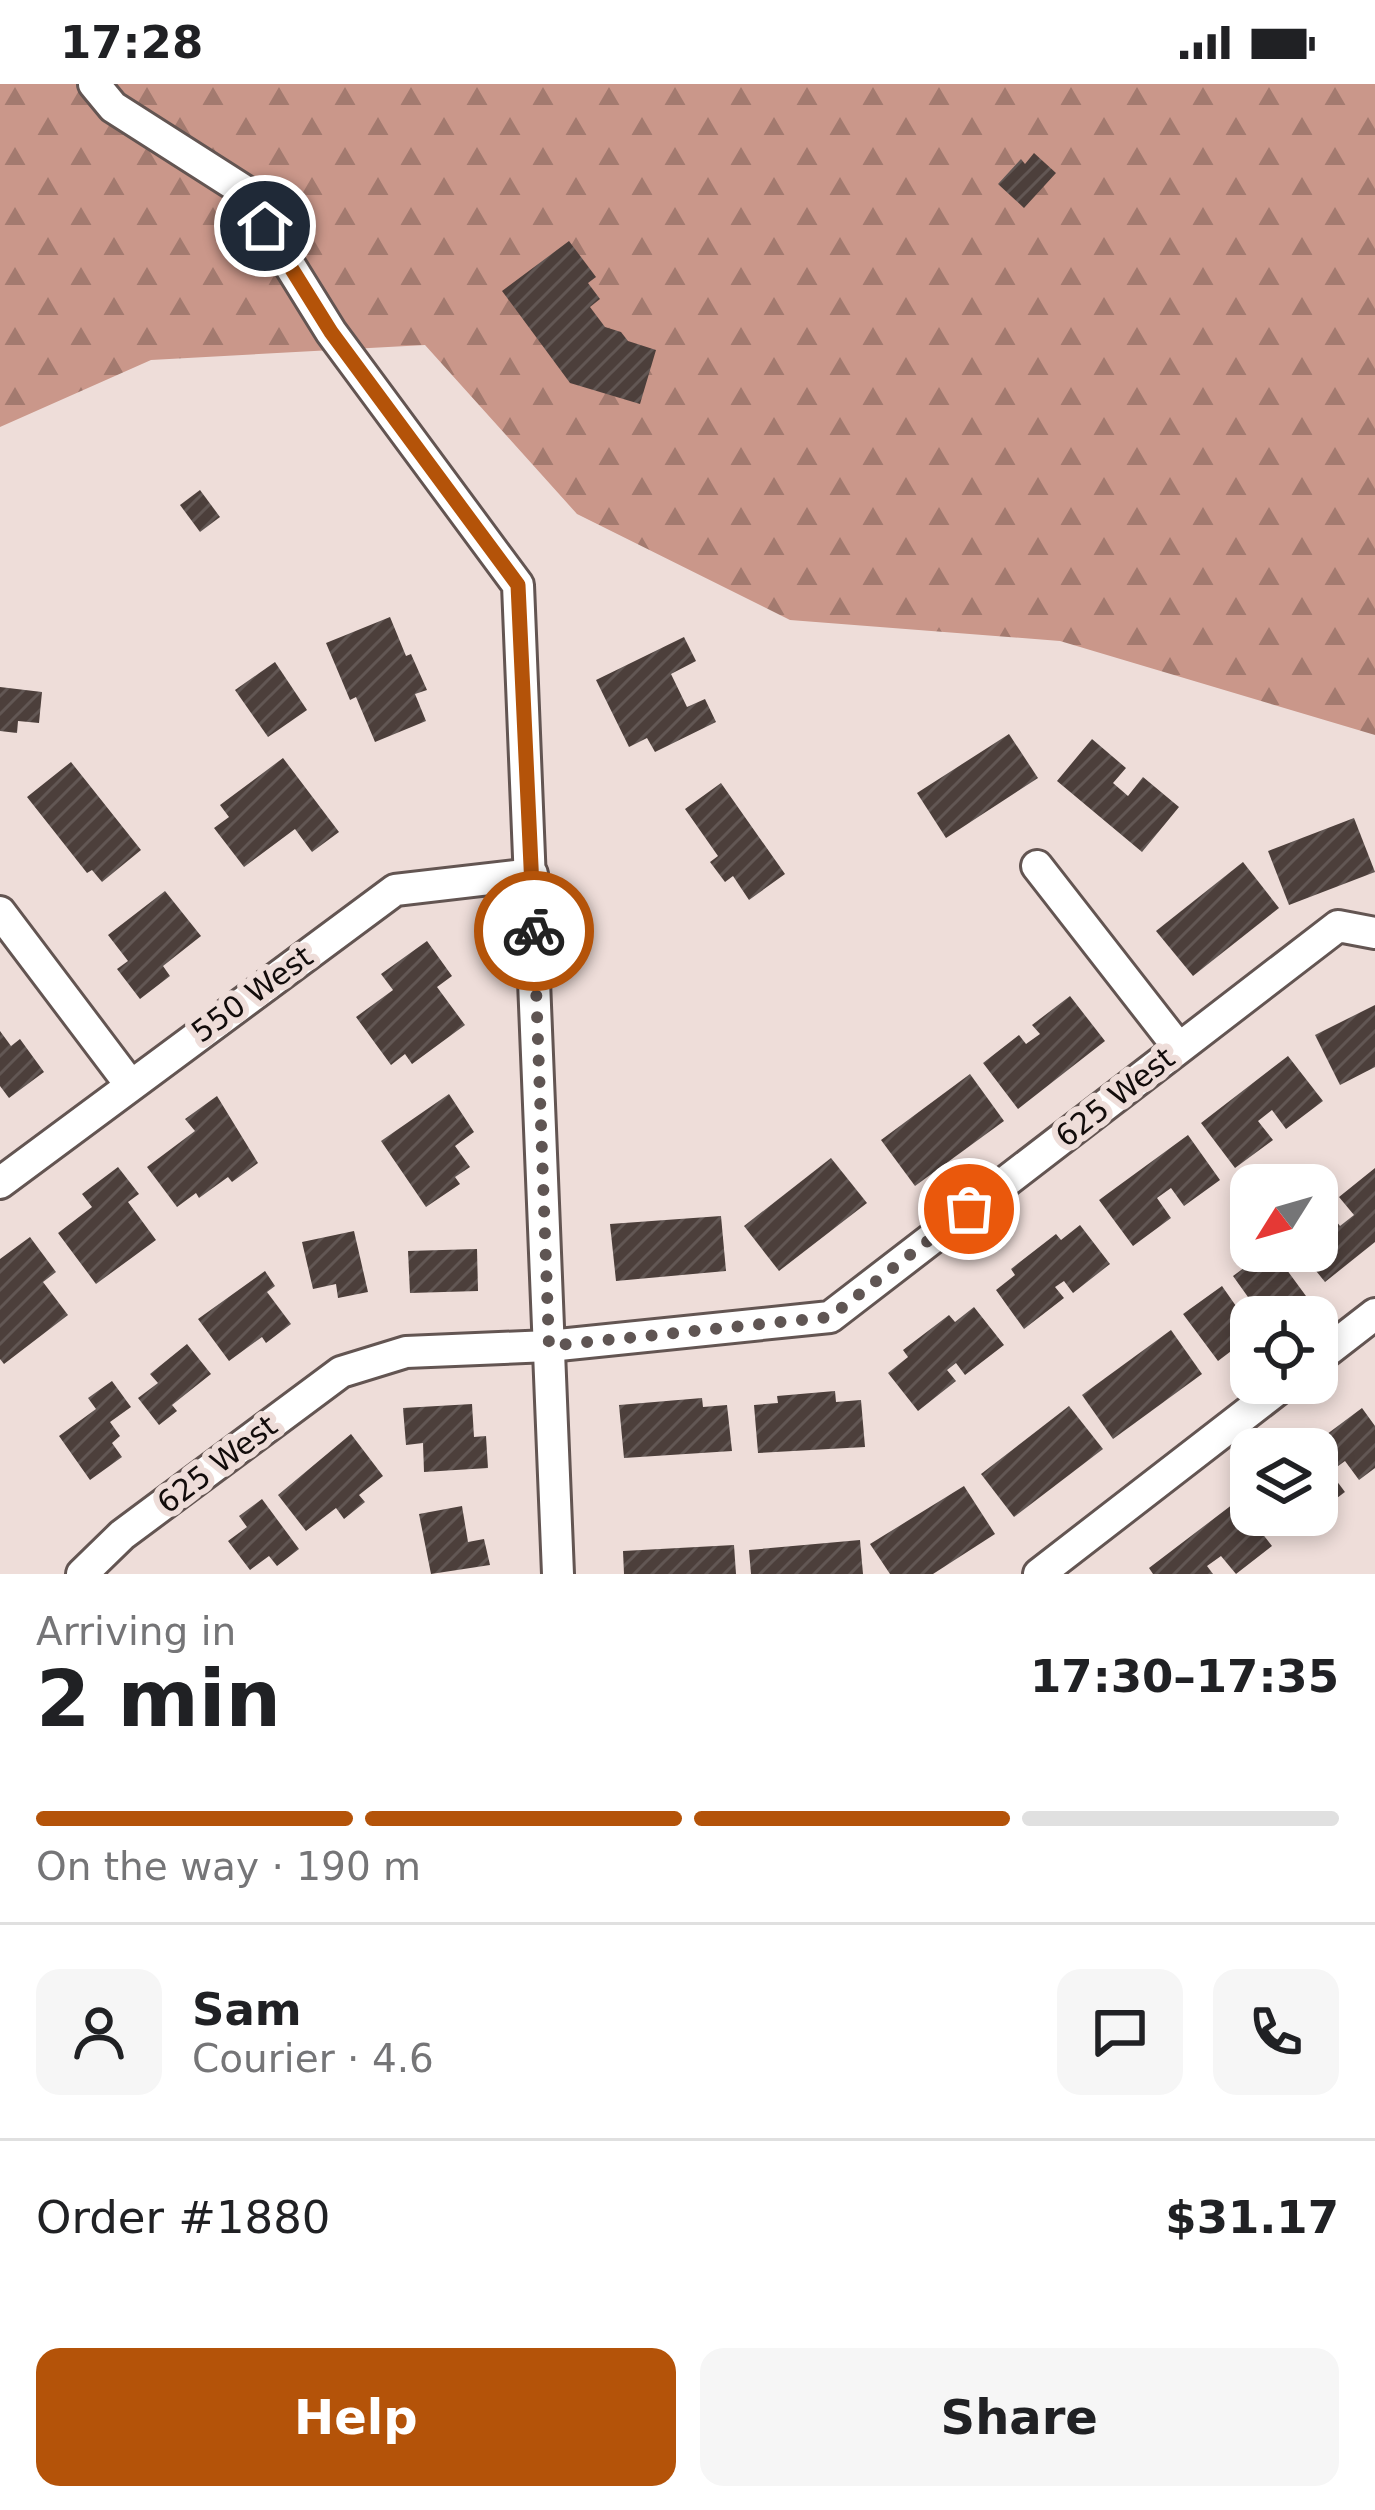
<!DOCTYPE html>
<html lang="en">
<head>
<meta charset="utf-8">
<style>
	:root { --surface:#fff; --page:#f6f6f6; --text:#202124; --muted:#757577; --line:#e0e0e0; --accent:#b45309 }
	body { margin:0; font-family:"DejaVu Sans",sans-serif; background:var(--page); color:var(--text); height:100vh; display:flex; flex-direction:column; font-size:45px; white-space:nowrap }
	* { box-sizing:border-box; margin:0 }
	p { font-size:39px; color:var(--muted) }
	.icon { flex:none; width:66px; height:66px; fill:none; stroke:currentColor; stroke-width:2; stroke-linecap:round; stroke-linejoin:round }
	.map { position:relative; height:1490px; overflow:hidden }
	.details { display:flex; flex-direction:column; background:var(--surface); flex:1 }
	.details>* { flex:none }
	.needle { width:78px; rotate:233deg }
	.tools { position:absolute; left:1230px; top:1080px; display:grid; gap:24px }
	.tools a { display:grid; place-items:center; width:108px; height:108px; border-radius:24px; background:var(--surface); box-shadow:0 6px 18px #0003; font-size:60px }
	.pin { position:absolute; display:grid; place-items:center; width:102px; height:102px; color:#fff; margin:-51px; border:6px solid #fff; border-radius:50%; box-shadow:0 3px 12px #0007 }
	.courier { position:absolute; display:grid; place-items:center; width:120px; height:120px; margin:-60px; border:9px solid #b45309; border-radius:50%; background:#fff; color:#222; box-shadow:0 3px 15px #0007 }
	.head em { font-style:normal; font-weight:800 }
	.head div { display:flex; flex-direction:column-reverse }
	.head { display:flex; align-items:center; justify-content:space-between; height:204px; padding:0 36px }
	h1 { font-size:78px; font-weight:800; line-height:90px }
	.bar { display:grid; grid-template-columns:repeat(4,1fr); gap:18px 12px; align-content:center; height:144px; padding:0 36px }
	.bar i { height:15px; border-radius:9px; background:var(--line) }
	.bar .on { background:var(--accent) }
	.bar p { grid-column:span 4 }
	.line { display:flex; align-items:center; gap:30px; padding:0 36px; border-top:3px solid var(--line) }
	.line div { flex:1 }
	.round { display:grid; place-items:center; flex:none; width:126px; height:126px; border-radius:24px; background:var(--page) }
	.button { display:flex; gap:24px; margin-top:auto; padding:24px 36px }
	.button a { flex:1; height:138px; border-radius:24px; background:var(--accent); color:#fff; font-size:48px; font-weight:800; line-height:138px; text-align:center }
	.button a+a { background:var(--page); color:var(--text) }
	.status { display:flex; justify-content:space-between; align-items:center; height:84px; padding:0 60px; background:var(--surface); direction:ltr }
	.status svg { height:33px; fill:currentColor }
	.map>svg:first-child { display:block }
	.forest { fill:url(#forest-firs) }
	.building { fill:url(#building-hatch) }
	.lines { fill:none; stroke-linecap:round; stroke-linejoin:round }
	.minor-casing { stroke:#635552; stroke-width:36 }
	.minor { stroke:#fff; stroke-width:30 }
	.done { stroke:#5f5553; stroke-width:12; stroke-dasharray:0 21.6 }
	.route { stroke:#b45309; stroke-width:15 }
	.labels { text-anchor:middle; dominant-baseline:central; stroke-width:12; stroke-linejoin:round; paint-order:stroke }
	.street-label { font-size:30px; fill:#120c0b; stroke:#eeddd9 }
</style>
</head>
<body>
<div class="status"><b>17:28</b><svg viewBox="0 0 49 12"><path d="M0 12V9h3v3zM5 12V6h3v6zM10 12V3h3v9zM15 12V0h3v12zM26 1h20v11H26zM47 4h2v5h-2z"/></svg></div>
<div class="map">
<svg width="1375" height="1490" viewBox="0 0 1375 1490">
	<defs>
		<pattern id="forest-firs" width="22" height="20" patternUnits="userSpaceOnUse" patternTransform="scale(3)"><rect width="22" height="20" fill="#ca978a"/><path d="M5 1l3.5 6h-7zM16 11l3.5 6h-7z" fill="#a37a6f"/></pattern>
		<pattern id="building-hatch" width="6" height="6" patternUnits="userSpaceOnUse" patternTransform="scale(3)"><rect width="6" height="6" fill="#4c3f3b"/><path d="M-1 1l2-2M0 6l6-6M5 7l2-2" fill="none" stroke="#625754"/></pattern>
	</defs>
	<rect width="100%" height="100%" fill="#eeddd9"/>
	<path class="forest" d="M0,0H1375V651L1060,557L790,536L577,430L425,261L151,276L0,343Z"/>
	<g class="building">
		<path d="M1034,69L1056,89L1024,124L998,100L1021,75L1025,80Z"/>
		<path d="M569,157L596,193L588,199L600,215L590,223L605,243L621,248L628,257L656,266L640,320L570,299L502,207Z"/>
		<path d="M200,406L220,433L200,448L180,421Z"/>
		<path d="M390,533L406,572L411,570L427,606L415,610L426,637L375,658L356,613L350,616L326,559Z"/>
		<path d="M684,553L696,577L671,590L687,623L705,615L716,638L655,668L647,654L629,663L596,596Z"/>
		<path d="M275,578L307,626L268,653L235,606Z"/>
		<path d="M0,603L42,608L39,639L18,637L17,649L0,647Z"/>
		<path d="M1009,650L1038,694L946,754L917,709Z"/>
		<path d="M1092,655L1126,684L1113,699L1128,712L1143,693L1179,723L1142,768L1057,697Z"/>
		<path d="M283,674L339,748L312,768L295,745L244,783L214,744L229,733L220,721Z"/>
		<path d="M71,678L141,766L102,798L92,786L87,789L27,713Z"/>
		<path d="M721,699L785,790L749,816L733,792L725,798L710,778L718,772L685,725Z"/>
		<path d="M1354,734L1375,788L1289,821L1268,767Z"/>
		<path d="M1243,778L1279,824L1193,892L1156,847Z"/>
		<path d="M165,807L201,852L163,882L170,892L140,915L117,885L128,877L108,851Z"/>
		<path d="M427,857L452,892L437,903L465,941L412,980L405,970L391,981L356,933L393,906L381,890Z"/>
		<path d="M1070,912L1105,957L1018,1025L983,979L1019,951L1026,960L1040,950L1032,941Z"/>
		<path d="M1375,921V983L1340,1001L1315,951Z"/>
		<path d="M0,947L11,962L20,955L44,988L9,1014L0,1002Z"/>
		<path d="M1288,972L1323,1017L1286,1045L1272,1026L1258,1037L1273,1056L1235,1084L1201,1039Z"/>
		<path d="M970,990L1004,1037L915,1102L881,1056Z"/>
		<path d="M449,1010L474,1048L455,1062L470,1083L455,1093L460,1100L426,1123L381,1057Z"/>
		<path d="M217,1012L258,1079L232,1098L228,1093L199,1114L196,1109L177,1123L147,1083L195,1047L185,1035Z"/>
		<path d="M1188,1051L1220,1096L1184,1122L1171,1104L1157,1114L1171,1134L1133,1162L1099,1116Z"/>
		<path d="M831,1074L867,1119L779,1187L744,1142Z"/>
		<path d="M118,1083L139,1110L128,1118L156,1156L96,1200L58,1149L92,1123L82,1110Z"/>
		<path d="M1375,1084V1158L1325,1198L1300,1167H1317V1129L1325,1123L1340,1142L1354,1131L1339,1113Z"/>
		<path d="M721,1132L726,1187L616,1197L610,1140Z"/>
		<path d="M1080,1141L1110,1180L1073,1209L1064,1197L1055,1203L1064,1214L1024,1245L996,1206L1015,1191L1011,1185L1056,1150L1061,1156Z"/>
		<path d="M354,1147L368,1208L338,1214L336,1200L313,1205L302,1158Z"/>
		<path d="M30,1153L56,1188L43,1198L68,1231L4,1280L0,1275V1175Z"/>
		<path d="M477,1165L478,1207L410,1209L408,1167Z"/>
		<path d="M1267,1167H1273L1306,1212L1277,1233H1251V1252L1218,1277L1183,1230L1222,1202L1236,1222L1248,1213L1233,1192Z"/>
		<path d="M265,1187L275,1202L267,1208L291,1240L266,1259L262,1253L229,1277L198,1235Z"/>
		<path d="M974,1223L1004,1261L965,1291L956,1279L947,1286L956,1297L918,1327L888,1289L908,1273L903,1266L949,1231L955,1238Z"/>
		<path d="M1171,1246L1202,1290L1113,1355L1082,1311Z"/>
		<path d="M187,1260L211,1290L172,1321L177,1327L159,1341L138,1314L158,1299L150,1290Z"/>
		<path d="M112,1297L131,1323L110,1338L120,1352L112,1359L122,1373L90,1396L59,1352L96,1325L88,1314Z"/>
		<path d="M835,1307L836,1318L861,1316L865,1363L758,1369L754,1321L778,1319L777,1312Z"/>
		<path d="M702,1314L703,1323L727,1321L732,1367L624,1374L619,1321Z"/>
		<path d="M472,1320L474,1353L486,1352L488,1384L424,1388L423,1359L406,1361L403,1324Z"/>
		<path d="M1069,1322L1103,1365L1014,1433L981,1390Z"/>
		<path d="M1362,1324L1375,1342V1384L1359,1396L1345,1377L1330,1388L1345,1408L1317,1429V1365H1307Z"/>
		<path d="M351,1350L383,1392L359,1411L365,1418L344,1435L336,1424L306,1447L278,1411Z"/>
		<path d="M964,1402L995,1450L933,1490H890L870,1460Z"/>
		<path d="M262,1415L299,1465L277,1482L269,1472L250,1486L228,1457L247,1443L239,1432Z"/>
		<path d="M1237,1417L1272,1462L1236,1490L1221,1472L1207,1482L1213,1490H1153L1149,1484Z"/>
		<path d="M462,1422L468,1458L484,1455L490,1481L431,1490L419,1430Z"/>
		<path d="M860,1456L863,1490H751L749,1466Z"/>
		<path d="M734,1461L736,1490H624L623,1467Z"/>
	</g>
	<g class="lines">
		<g class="minor-casing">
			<g id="minor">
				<path d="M94,0L113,23L243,106L331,248L518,501L558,1490"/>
				<path d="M1037,782L1178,963"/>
				<path d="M0,828L129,999"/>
				<path d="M0,1099L395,806L532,790"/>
				<path d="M1317,1275L1375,1230"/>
				<path d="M82,1490L122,1451L341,1288L406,1268L549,1262L830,1233L1338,842L1375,849"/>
				<path d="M1039,1490L1286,1299"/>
			</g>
		</g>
		<use href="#minor" class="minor"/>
	</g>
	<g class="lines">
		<path class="done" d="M534,847L549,1262L830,1233L969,1125"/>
		<path class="route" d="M265,142L331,248L518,501L534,847"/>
	</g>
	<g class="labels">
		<g class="street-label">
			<text transform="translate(252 910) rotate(-36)">550 West</text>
			<text transform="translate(1115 1013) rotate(-38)">625 West</text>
			<text transform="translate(217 1380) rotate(-37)">625 West</text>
		</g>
	</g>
</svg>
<div class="tools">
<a><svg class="needle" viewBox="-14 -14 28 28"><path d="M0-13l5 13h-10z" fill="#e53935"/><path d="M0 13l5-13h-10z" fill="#757577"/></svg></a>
<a><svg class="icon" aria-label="locate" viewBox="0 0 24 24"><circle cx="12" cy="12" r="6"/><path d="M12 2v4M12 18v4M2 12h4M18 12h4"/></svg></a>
<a><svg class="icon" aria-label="layers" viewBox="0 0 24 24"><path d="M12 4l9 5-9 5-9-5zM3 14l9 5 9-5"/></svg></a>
</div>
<div class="pin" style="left:969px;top:1125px;background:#ea580c"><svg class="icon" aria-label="bag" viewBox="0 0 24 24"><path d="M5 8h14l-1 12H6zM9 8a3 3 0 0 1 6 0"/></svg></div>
<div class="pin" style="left:265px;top:142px;background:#1f2937"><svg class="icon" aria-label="home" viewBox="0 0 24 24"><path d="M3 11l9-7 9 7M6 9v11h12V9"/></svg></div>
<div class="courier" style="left:534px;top:847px"><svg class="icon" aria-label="bike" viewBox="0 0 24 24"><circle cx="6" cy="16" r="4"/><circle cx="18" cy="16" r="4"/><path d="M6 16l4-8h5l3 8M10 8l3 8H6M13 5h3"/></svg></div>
</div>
<section class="details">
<div class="head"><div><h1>2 min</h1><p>Arriving in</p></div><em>17:30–17:35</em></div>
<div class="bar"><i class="on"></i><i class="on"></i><i class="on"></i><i></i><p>On the way · 190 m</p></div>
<div class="line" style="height:216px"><a class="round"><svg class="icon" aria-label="person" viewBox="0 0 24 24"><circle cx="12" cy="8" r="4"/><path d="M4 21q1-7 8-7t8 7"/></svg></a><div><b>Sam</b><p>Courier · 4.6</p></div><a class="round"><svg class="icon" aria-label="chat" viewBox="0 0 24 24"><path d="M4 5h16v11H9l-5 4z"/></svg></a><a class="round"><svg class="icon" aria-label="phone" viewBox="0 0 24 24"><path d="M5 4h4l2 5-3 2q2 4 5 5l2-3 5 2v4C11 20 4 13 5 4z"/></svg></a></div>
<div class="line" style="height:156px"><div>Order #1880</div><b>$31.17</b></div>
<div class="button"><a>Help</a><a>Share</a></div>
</section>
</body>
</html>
